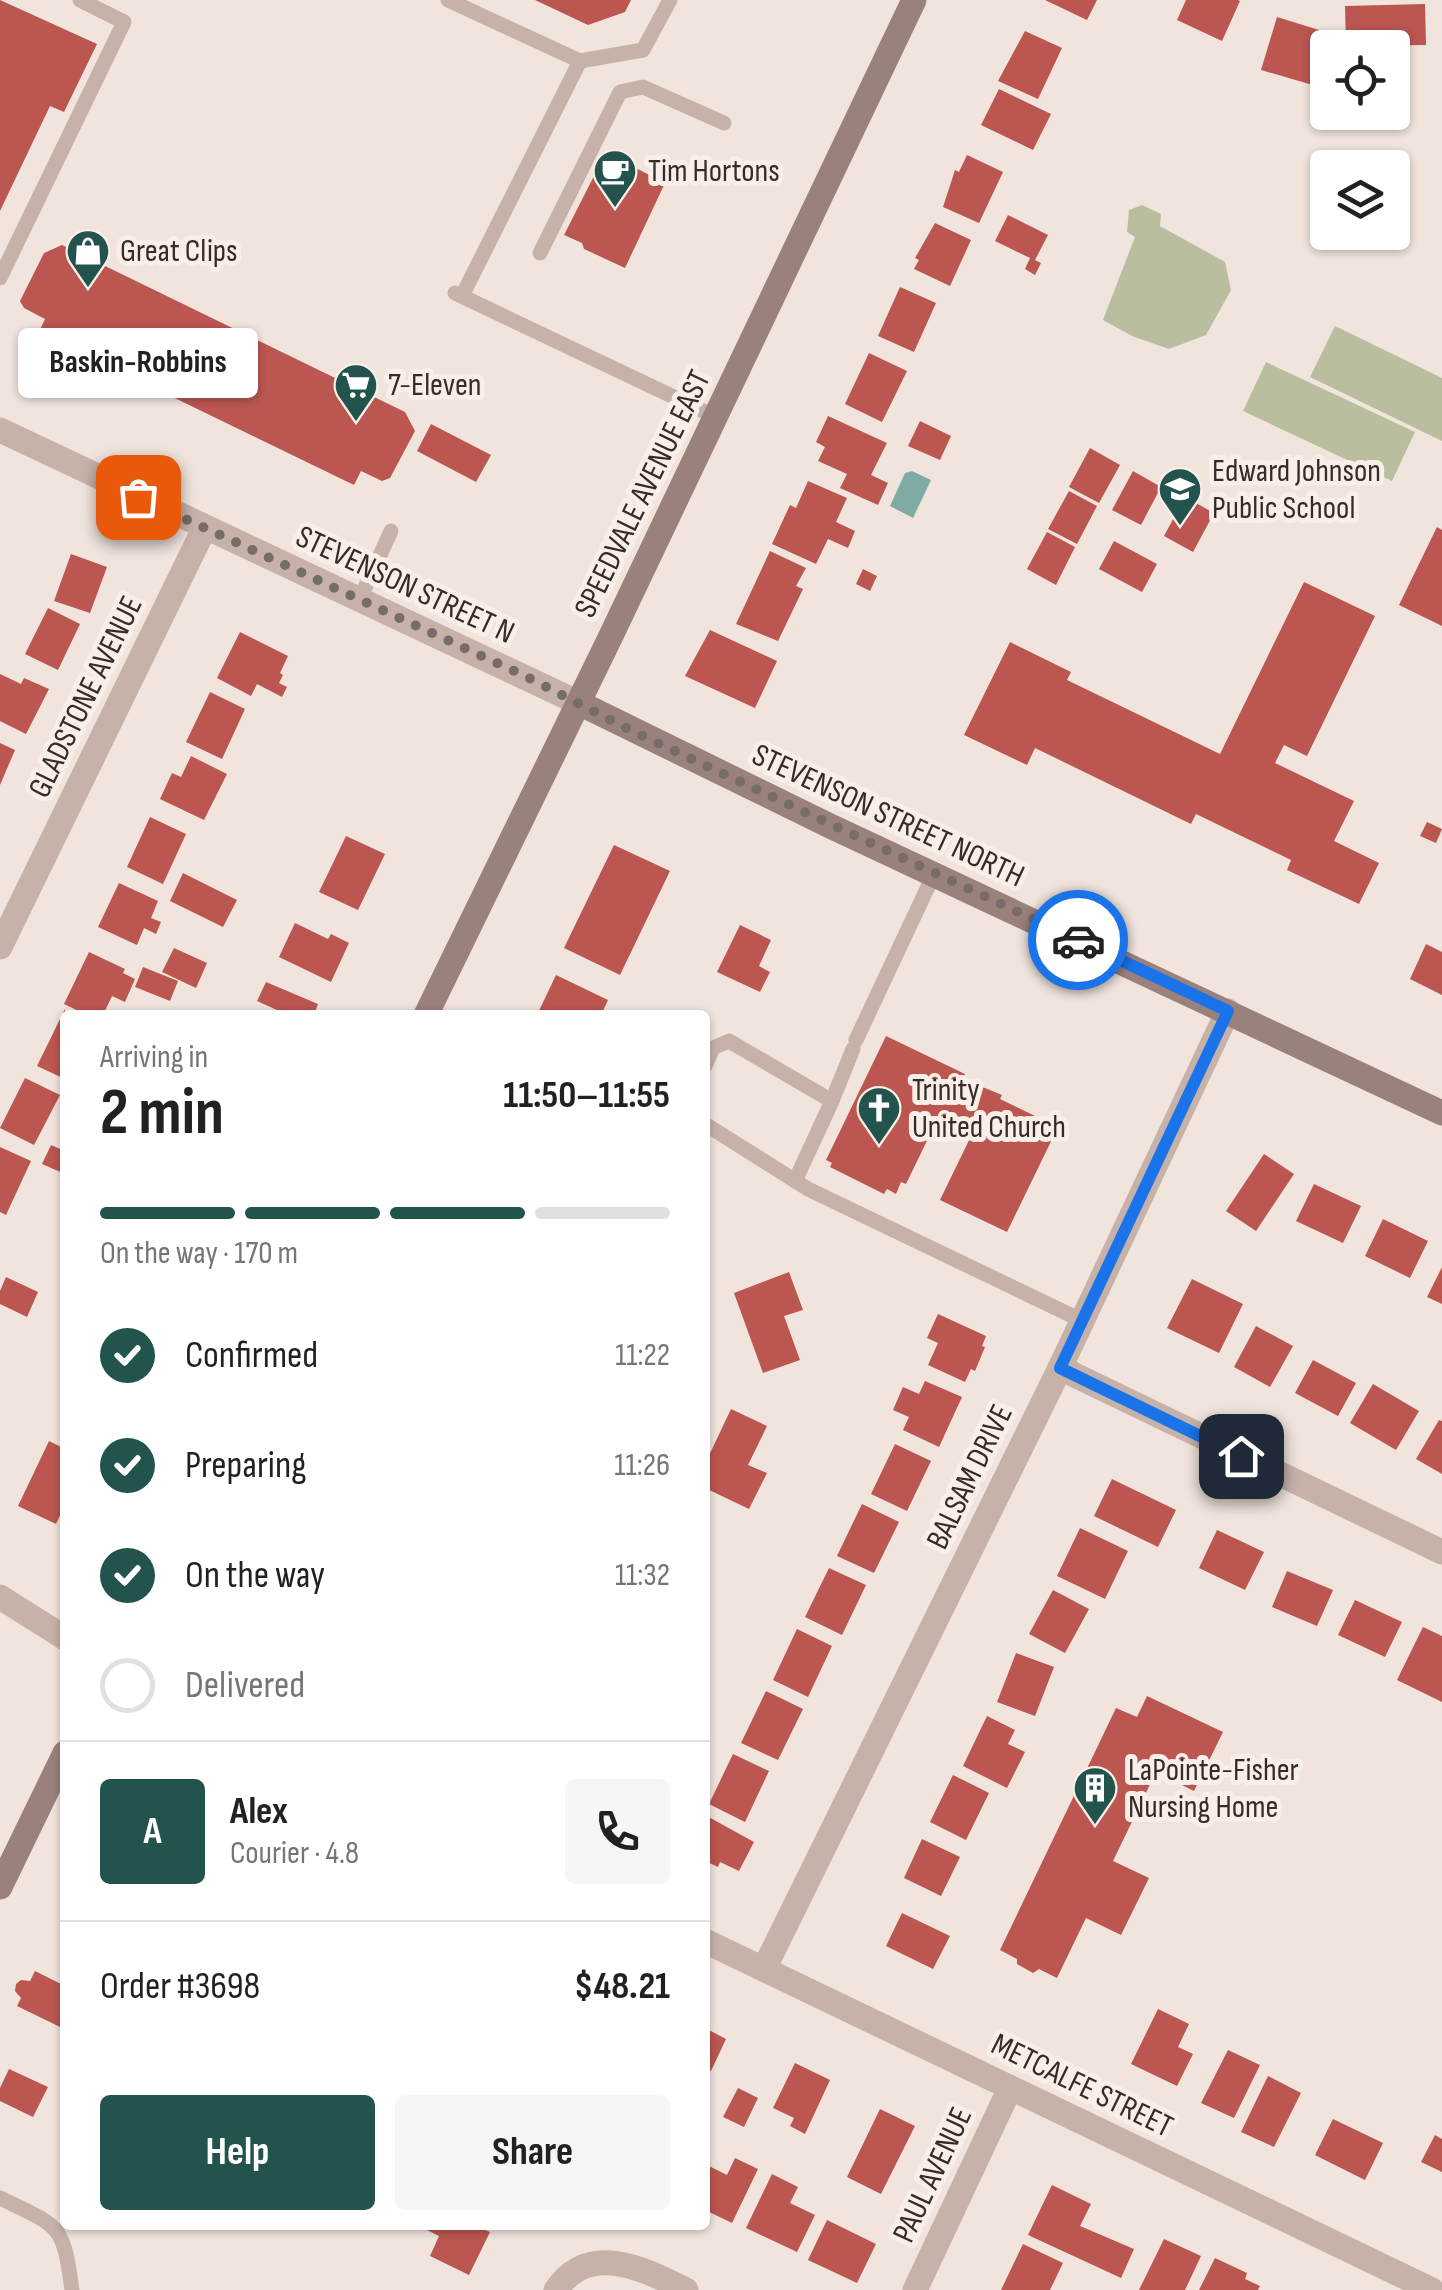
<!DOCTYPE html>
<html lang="en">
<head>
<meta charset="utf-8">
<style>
	:root { --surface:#fff; --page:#f6f6f6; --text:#202124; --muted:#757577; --line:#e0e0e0; --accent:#22534d }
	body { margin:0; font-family:"Sofia Sans Condensed",sans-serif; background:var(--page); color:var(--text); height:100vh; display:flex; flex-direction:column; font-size:38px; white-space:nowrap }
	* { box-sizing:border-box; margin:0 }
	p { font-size:32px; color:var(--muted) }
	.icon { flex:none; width:55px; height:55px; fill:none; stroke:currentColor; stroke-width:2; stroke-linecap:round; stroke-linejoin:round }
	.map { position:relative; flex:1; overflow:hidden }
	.drawer { position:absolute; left:60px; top:1010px; width:650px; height:1220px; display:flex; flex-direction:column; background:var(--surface); border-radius:10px; box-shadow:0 2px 8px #0004 }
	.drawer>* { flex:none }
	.fabs { position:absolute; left:1310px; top:30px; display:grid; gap:20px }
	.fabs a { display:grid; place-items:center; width:100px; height:100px; border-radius:10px; background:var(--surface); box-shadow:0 2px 8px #0004; font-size:50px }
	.pin { position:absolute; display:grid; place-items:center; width:85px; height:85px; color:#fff; margin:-42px; border-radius:20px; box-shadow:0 5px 15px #0006 }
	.courier { position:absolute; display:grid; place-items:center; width:100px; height:100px; margin:-50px; border:8px solid #1a73e8; border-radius:50%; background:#fff; color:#222; box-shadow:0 2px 12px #0007 }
	.bubble { position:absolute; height:70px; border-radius:10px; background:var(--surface); box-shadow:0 2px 8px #0004; font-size:32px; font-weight:700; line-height:70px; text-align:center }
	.summary em { font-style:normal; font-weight:700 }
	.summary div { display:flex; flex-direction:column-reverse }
	.summary { display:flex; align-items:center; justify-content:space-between; height:170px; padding:0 40px }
	h1 { font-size:65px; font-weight:700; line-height:75px }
	.bar { display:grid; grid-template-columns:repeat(4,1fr); gap:15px 10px; align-content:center; height:120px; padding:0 40px }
	.bar i { height:12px; border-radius:8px; background:var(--line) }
	.bar .active { background:var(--accent) }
	.bar p { grid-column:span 4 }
	.line { display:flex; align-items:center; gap:25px; padding:0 40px; border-top:2px solid var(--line) }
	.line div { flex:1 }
	.round { display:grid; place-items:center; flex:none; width:105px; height:105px; border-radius:10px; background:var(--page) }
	ol { padding:0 40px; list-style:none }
	li { display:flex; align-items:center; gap:30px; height:110px }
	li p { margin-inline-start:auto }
	li .icon { padding:10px; border-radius:50%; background:var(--accent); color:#fff; stroke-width:4 }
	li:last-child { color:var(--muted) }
	li i { width:55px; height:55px; border:5px solid var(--line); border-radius:50% }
	.cta { display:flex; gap:20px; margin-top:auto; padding:20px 40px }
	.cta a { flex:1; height:115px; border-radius:10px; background:var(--accent); color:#fff; font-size:40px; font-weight:700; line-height:115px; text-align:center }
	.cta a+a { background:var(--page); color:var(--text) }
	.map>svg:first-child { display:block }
	.green { fill:#b9be9f }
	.water { fill:#7faba4 }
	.building { fill:#bb5650 }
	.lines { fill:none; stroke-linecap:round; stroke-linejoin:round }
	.service { stroke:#c7b2aa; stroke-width:15 }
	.minor { stroke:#c7b2aa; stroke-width:25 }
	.tertiary { stroke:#c7b2aa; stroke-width:25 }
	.secondary { stroke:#9b817c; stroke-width:25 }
	.done { stroke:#766c68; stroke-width:10; stroke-dasharray:0 18 }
	.route { stroke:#1a73e8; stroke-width:12 }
	.labels { text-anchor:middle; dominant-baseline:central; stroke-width:10; stroke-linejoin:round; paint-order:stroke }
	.poi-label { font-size:32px; fill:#352b29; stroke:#f8efe9; text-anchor:start }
	.street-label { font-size:32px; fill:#352b29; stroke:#f8efe9 }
</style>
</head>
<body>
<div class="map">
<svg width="1442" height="2290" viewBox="0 0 1442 2290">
	<rect width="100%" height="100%" fill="#f0e4dd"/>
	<g class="green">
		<path d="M1142,205L1161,214L1160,226L1225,262L1231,290L1206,335L1169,349L1132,336L1103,320L1135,237L1127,232L1129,210Z"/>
		<path d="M1335,326L1442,378V441L1310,377Z"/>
		<path d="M1266,362L1415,432L1392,481L1243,411Z"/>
	</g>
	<path class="water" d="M912,471L931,480L913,518L890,506L905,473Z"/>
	<g class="building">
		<path d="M0,0L97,44L64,112L50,106L0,211Z"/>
		<path d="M535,0H631L625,12L588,25Z"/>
		<path d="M1045,0H1097L1087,20Z"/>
		<path d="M1186,0H1238L1240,1L1222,41L1177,20Z"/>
		<path d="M1425,4L1426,45L1346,46L1345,6Z"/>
		<path d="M1277,17L1332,34L1316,86L1261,70Z"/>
		<path d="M1025,31L1062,48L1038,99L998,81Z"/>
		<path d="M999,89L1051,114L1033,150L981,125Z"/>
		<path d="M967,155L1003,172L979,223L943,207L955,170L959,172Z"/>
		<path d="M626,163L665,183L625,268L584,249L582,243L564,235L596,172L618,181Z"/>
		<path d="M1008,215L1048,235L1035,260L1041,263L1035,275L1025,269L1030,258L995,241Z"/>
		<path d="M935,223L971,240L950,286L914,269L919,260L915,258Z"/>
		<path d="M62,245L405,412L415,431L390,478L382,481L361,471L354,485L39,332L45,319L24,308L20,301L44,253Z"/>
		<path d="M900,287L936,303L914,352L878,336Z"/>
		<path d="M869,353L907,371L882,422L845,404Z"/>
		<path d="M828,416L887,443L871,475L888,483L878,505L840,488L847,474L818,461L825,447L816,442Z"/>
		<path d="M920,421L951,436L940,460L908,446Z"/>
		<path d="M431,424L491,455L476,482L417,451Z"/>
		<path d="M1090,448L1120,465L1099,503L1069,487Z"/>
		<path d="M1133,471L1161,487L1141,525L1112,510Z"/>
		<path d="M808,481L847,498L836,522L855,531L848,548L828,539L816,564L772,544L790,505L796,508Z"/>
		<path d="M1069,491L1097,506L1077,544L1048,529Z"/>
		<path d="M1185,497L1214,513L1193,552L1164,536Z"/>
		<path d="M1437,527L1442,530V626L1399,605Z"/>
		<path d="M1047,532L1075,547L1056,585L1027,569Z"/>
		<path d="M1114,541L1157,564L1142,592L1099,569Z"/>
		<path d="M770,551L806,568L796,586L803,589L778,641L736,624Z"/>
		<path d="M71,554L107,567L90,613L54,601Z"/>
		<path d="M863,569L877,576L870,591L856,584Z"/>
		<path d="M1304,582L1375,616L1307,756L1284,745L1275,763L1354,801L1334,841L1379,863L1359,904L1287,870L1291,860L1196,814L1191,824L1035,748L1027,765L964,735L1010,642L1071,672L1067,680L1220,754Z"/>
		<path d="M48,608L80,624L58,670L25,654Z"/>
		<path d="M710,630L777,661L755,708L685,676Z"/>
		<path d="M240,632L288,656L280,673L283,675L279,683L287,687L282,697L257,684L251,696L217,678Z"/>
		<path d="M0,674L21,684L24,678L49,689L26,734L0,721Z"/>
		<path d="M210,692L245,709L222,759L186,742Z"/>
		<path d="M0,743L15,750L0,785Z"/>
		<path d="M191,756L227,774L204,820L160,799L172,773L181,777Z"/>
		<path d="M150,817L186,834L163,884L127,867Z"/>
		<path d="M1427,822L1442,829L1436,843L1420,836Z"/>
		<path d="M346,836L385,854L358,910L319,892Z"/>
		<path d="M614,845L670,871L620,975L564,948Z"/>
		<path d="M183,873L237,900L223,927L170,901Z"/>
		<path d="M119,883L158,901L151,918L161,922L156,934L144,928L137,945L98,927Z"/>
		<path d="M295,923L328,939L331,934L349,943L331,982L279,957Z"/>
		<path d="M740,925L771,940L759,966L770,972L760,992L717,972Z"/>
		<path d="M1426,944L1442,952V995L1410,979Z"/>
		<path d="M174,948L207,963L196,988L162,972Z"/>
		<path d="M89,952L125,969L123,973L135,979L125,1002L112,996L103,1015H87L64,1004Z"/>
		<path d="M143,967L178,981L170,1001L135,987Z"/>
		<path d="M556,975L608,1000L601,1015H537Z"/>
		<path d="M266,982L318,1004L314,1015H288L257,1001Z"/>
		<path d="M65,1009V1079L37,1066Z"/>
		<path d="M886,1036L965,1074L963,1079L1002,1095L1000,1099L1058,1127L1007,1232L940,1200L973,1132L939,1116L906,1184L901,1182L896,1194L887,1189L884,1194L830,1167L832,1163L826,1160Z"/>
		<path d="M25,1078L60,1095L34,1145L0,1128Z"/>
		<path d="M51,1145L65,1151V1174L42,1164Z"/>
		<path d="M0,1147L31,1161L6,1215L0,1212Z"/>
		<path d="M1264,1154L1294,1174L1256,1231L1226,1211Z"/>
		<path d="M1314,1184L1361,1206L1343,1243L1296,1221Z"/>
		<path d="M1383,1219L1428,1241L1410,1278L1365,1256Z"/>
		<path d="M1442,1267V1304L1427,1297Z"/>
		<path d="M789,1272L803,1310L784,1316L800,1360L763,1373L734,1293Z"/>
		<path d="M6,1277L38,1292L27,1317L0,1304V1291Z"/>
		<path d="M1192,1279L1243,1304L1219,1353L1167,1328Z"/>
		<path d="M938,1314L986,1336L982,1346L985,1347L975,1371L971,1369L965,1382L928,1365L938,1343L927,1338Z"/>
		<path d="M1256,1326L1293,1346L1270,1387L1234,1367Z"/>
		<path d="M1313,1360L1356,1383L1338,1416L1295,1393Z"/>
		<path d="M925,1381L962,1397L939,1447L903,1430L909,1417L893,1410L903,1387L919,1394Z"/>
		<path d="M1373,1384L1419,1411L1396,1450L1350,1423Z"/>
		<path d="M731,1409L767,1426L748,1465L767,1473L749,1509L705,1488V1464Z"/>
		<path d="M1439,1420L1442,1421V1474L1416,1459Z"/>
		<path d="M49,1441L65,1449V1505L56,1524L18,1506Z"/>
		<path d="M895,1444L931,1461L907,1511L871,1494Z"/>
		<path d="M1112,1479L1176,1510L1158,1547L1094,1516Z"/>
		<path d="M862,1504L899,1522L874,1573L837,1556Z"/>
		<path d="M1080,1528L1128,1551L1105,1599L1057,1576Z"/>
		<path d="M1217,1530L1264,1552L1245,1590L1199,1568Z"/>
		<path d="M829,1568L866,1585L842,1635L805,1617Z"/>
		<path d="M1287,1571L1333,1590L1317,1626L1272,1607Z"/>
		<path d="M1053,1590L1089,1609L1065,1653L1029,1634Z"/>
		<path d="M1355,1600L1402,1622L1385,1657L1338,1635Z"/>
		<path d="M1423,1627L1442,1636V1702L1397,1680Z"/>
		<path d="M797,1629L832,1646L808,1697L773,1680Z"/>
		<path d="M1016,1653L1054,1667L1035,1716L997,1702Z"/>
		<path d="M766,1691L803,1709L778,1760L741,1743Z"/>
		<path d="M1147,1696L1223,1732L1194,1791L1156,1772L1113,1861L1149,1878L1121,1935L1086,1918L1057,1978L1039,1969L1033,1973L1017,1964V1959L1000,1950L1116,1708L1137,1717Z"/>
		<path d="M987,1716L1015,1730L1008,1744L1025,1752L1007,1788L963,1766Z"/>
		<path d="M733,1754L769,1771L745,1822L709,1804Z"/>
		<path d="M953,1775L989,1793L966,1840L930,1822Z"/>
		<path d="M705,1815L754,1842L739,1871L720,1862L718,1867L705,1861Z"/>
		<path d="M922,1839L960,1857L941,1896L904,1878Z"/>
		<path d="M902,1913L950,1936L933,1969L886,1946Z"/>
		<path d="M35,1971L65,1986V2022L60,2027L17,2006L21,1998L15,1991L16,1984L21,1980L30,1981Z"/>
		<path d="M1158,2009L1189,2024L1178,2047L1193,2054L1177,2086L1131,2064Z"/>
		<path d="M705,2028L726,2039L711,2071L705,2068Z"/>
		<path d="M1228,2050L1260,2065L1234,2118L1201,2103Z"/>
		<path d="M795,2063L830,2080L805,2134L790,2126L794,2118L773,2108Z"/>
		<path d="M9,2069L48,2087L33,2117L0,2101V2088Z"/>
		<path d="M1268,2076L1301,2093L1274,2147L1241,2132Z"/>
		<path d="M738,2088L758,2098L744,2127L723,2117Z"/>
		<path d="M880,2109L915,2126L881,2194L847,2177Z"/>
		<path d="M1333,2119L1383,2143L1365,2180L1315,2155Z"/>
		<path d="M1435,2135L1442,2139V2172L1421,2162Z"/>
		<path d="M735,2158L758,2169L732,2223L705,2210V2164L727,2175Z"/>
		<path d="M772,2174L798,2187L790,2203L815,2215L797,2252L746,2228Z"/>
		<path d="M1052,2185L1091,2204L1080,2226L1134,2249L1121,2278L1028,2235Z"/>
		<path d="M827,2220L876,2244L857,2283L808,2260Z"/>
		<path d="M425,2225H475L490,2232L469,2275L430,2256L439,2236L423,2228Z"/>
		<path d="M1164,2239L1201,2256L1185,2290H1139Z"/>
		<path d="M1023,2244L1063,2263L1050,2290H1001Z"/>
		<path d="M1215,2258L1247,2273L1245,2279L1260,2286L1258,2290H1199Z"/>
	</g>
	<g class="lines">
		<g class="service">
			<path d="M448,0L580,61L462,296"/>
			<path d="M580,61L643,50L670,0"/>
			<path d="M540,253L620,92L643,87L724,123"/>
			<path d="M0,278L124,22L80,0"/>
			<path d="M455,293L716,417"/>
			<path d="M359,601L391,531"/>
			<path d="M856,1040L934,874"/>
			<path d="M705,1066L713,1048L729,1041L832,1101L795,1181"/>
			<path d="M832,1101L853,1049"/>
			<path d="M705,1124L808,1189L1083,1321"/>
			<path d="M0,2198C60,2227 63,2223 72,2290"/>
		</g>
		<g class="minor">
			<path d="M0,947L204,529"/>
			<path d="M1060,1368L1442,1552"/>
			<path d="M0,1597L65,1638"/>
			<path d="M705,1941L1432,2290"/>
			<path d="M764,1969L1060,1368L1228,1011"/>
			<path d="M556,2290C590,2240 645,2270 686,2290"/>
			<path d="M915,2290L1010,2088"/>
		</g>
		<path class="tertiary" d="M0,430L579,703"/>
		<g class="secondary">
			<path d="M579,703L828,825L1442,1113"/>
			<path d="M426,1015L608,642L914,0"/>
			<path d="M0,1887L65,1753"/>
		</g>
	</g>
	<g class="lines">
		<path class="done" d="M138,497L525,676L632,731L1078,940"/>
		<path class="route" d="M1078,940L1228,1011L1060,1368L1241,1456"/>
	</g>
	<defs>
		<g id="cafe-pin" transform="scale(2.25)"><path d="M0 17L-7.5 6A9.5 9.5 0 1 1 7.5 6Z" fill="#22534d" stroke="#f8efe9"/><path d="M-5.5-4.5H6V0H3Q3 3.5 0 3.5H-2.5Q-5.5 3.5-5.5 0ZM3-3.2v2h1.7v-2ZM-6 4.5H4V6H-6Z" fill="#fff"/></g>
		<g id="shop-pin" transform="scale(2.25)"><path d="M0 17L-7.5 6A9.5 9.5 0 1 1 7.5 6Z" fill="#22534d" stroke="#f8efe9"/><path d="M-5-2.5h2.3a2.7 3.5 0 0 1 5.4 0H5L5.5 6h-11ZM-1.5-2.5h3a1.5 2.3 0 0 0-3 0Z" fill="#fff"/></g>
		<g id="supermarket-pin" transform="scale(2.25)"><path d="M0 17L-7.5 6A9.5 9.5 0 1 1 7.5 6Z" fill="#22534d" stroke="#f8efe9"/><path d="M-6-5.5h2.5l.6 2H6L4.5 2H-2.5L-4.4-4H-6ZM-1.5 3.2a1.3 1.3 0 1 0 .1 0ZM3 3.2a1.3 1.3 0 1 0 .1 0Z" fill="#fff"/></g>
		<g id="school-pin" transform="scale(2.25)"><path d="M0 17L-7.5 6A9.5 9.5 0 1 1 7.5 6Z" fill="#22534d" stroke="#f8efe9"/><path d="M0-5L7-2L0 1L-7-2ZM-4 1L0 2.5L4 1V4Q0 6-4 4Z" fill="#fff"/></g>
		<g id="church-pin" transform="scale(2.25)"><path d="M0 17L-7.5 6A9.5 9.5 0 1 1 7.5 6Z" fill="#22534d" stroke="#f8efe9"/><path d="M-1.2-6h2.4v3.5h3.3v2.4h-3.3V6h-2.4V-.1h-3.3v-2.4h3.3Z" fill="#fff"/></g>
		<g id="building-pin" transform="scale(2.25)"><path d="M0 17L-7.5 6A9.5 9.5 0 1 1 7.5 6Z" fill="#22534d" stroke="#f8efe9"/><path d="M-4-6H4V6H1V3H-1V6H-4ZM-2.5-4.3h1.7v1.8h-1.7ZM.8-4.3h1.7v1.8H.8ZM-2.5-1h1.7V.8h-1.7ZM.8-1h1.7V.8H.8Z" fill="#fff"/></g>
	</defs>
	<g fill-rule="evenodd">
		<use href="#cafe-pin" x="615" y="171"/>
		<use href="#shop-pin" x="88" y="251"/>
		<use href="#supermarket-pin" x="356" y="385"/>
		<use href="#school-pin" x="1180" y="489"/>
		<use href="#church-pin" x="879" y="1108"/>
		<use href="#building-pin" x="1095" y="1788"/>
	</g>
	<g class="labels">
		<g class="poi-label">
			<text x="648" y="171">Tim Hortons</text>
			<text x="120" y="251">Great Clips</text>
			<text x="388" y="385">7-Eleven</text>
			<text x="1212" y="471">Edward Johnson<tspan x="1212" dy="37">Public School</tspan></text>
			<text x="912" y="1090">Trinity<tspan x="912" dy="37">United Church</tspan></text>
			<text x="1128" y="1770">LaPointe-Fisher<tspan x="1128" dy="37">Nursing Home</tspan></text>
		</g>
		<g class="street-label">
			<text transform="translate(643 494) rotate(-64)">SPEEDVALE AVENUE EAST</text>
			<text transform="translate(405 585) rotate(25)">STEVENSON STREET N</text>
			<text transform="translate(86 697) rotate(-64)">GLADSTONE AVENUE</text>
			<text transform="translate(888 816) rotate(25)">STEVENSON STREET NORTH</text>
			<text transform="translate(970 1477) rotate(-64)">BALSAM DRIVE</text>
			<text transform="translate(1082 2086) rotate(26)">METCALFE STREET</text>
			<text transform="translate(933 2175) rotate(-65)">PAUL AVENUE</text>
		</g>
	</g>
</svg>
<div class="fabs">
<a><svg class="icon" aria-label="locate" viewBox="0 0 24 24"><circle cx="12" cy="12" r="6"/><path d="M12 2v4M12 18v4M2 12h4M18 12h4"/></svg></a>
<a><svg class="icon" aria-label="layers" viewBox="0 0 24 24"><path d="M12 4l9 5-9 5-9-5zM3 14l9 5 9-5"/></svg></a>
</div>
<div class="pin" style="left:138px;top:497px;background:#ea580c"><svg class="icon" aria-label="bag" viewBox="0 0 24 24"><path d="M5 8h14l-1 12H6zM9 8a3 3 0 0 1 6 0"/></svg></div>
<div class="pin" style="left:1241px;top:1456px;background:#1f2937"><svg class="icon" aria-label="home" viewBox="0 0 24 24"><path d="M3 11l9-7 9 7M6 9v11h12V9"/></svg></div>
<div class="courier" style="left:1078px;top:940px"><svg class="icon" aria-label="car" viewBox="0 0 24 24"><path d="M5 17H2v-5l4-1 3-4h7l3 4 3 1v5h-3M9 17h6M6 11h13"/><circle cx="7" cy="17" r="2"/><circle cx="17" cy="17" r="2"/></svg></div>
<div class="bubble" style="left:18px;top:328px;width:240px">Baskin-Robbins</div>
<section class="drawer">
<div class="summary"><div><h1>2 min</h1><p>Arriving in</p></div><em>11:50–11:55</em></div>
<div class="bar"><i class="active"></i><i class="active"></i><i class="active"></i><i></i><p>On the way · 170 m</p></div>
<ol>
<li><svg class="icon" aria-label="check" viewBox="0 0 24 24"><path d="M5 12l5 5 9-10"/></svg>Confirmed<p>11:22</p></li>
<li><svg class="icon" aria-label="check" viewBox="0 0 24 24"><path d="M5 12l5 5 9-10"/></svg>Preparing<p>11:26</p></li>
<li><svg class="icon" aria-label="check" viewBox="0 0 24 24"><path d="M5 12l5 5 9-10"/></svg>On the way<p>11:32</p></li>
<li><i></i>Delivered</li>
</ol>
<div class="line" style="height:180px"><b class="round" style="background:var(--accent);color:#fff">A</b><div><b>Alex</b><p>Courier · 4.8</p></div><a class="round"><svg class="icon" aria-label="phone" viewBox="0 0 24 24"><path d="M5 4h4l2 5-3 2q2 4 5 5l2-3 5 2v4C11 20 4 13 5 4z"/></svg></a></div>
<div class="line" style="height:130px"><div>Order #3698</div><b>$48.21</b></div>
<div class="cta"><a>Help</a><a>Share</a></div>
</section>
</div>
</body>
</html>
